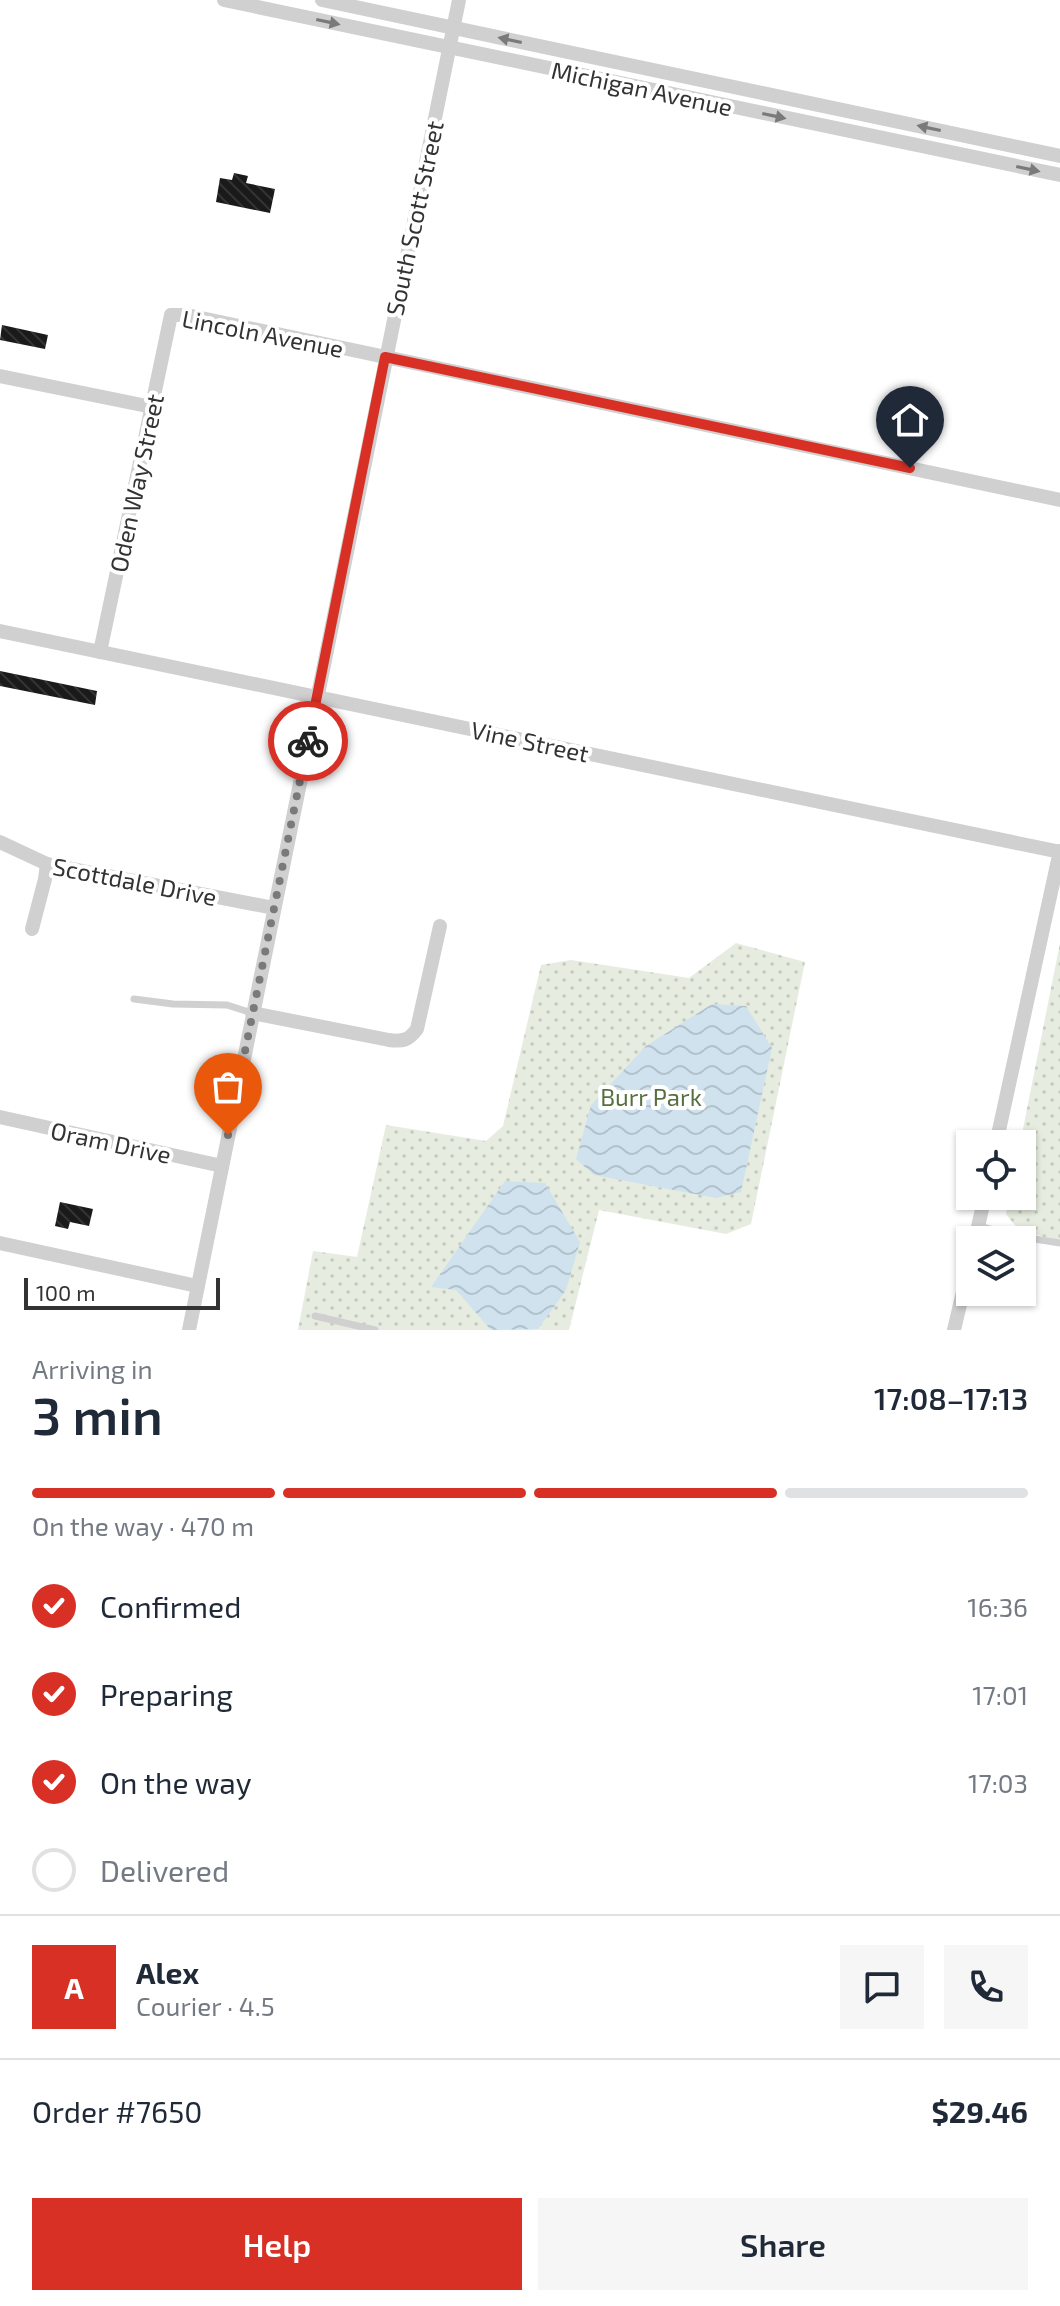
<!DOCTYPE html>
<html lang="en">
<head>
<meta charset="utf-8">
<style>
	:root { --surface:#fff; --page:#f6f6f7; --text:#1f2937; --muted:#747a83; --line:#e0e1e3; --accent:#d93025 }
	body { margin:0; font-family:"Exo 2",sans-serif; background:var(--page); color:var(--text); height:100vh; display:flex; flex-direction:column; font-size:30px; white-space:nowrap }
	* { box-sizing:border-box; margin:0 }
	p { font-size:26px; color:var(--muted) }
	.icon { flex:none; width:44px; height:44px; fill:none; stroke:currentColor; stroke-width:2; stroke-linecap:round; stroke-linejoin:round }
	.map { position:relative; height:1330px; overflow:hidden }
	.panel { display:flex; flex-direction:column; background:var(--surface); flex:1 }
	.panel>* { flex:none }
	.tools { position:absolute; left:956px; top:1130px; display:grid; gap:16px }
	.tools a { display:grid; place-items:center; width:80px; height:80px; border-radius:0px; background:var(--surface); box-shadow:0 2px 6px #0004; font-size:40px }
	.scale { position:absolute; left:24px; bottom:20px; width:196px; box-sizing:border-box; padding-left:8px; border:4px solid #333; border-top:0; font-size:22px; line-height:28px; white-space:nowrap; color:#333; -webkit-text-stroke:6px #fff; paint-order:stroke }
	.pin { position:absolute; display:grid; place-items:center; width:68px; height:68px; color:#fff; margin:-82px -34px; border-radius:50% 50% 50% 0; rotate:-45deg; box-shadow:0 0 8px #0007 }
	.pin .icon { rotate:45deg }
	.courier { position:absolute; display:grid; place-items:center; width:80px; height:80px; margin:-40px; border:6px solid #d93025; border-radius:50%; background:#fff; color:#222; box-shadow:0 2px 10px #0007 }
	.head em { font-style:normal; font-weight:600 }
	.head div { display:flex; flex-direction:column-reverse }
	.head { display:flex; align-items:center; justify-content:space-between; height:136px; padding:0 32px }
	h1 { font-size:52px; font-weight:600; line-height:60px }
	.bar { display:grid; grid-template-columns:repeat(4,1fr); gap:12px 8px; align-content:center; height:96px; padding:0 32px }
	.bar i { height:10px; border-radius:6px; background:var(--line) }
	.bar .on { background:var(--accent) }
	.bar p { grid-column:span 4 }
	.line { display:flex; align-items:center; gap:20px; padding:0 32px; border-top:2px solid var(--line) }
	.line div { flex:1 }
	.round { display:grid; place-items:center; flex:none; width:84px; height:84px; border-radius:0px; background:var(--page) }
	ol { padding:0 32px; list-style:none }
	li { display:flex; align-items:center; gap:24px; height:88px }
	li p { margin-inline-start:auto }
	li .icon { padding:8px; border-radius:50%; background:var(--accent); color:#fff; stroke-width:4 }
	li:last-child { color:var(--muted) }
	li i { width:44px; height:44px; border:4px solid var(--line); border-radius:50% }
	.action { display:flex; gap:16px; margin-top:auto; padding:16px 32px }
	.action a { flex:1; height:92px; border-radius:0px; background:var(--accent); color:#fff; font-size:32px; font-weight:600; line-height:92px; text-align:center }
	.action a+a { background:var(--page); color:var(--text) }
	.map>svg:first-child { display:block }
	.park { fill:url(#park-dots) }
	.water { fill:url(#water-waves) }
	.building { fill:url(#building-back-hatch) }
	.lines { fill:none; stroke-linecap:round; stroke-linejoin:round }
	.lane { stroke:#d0d0d0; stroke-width:7 }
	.street { stroke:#d0d0d0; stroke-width:14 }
	.oneway { fill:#7a7a7a }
	.done { stroke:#7a7a7a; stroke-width:8; stroke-dasharray:0 14.4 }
	.route { stroke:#d93025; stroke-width:10 }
	.labels { text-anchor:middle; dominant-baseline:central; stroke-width:8; stroke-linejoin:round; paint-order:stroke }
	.street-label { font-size:24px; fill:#333; stroke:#fff }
	.park-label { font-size:24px; fill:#56703f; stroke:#fff }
</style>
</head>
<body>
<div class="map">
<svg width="1060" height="1330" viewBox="0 0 1060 1330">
	<defs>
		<pattern id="park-dots" width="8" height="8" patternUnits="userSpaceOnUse" patternTransform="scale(2)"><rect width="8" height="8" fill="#e6ecdf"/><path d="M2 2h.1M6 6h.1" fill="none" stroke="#c6cbc0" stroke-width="1.8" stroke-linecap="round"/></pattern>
		<pattern id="water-waves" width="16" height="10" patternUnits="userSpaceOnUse" patternTransform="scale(2)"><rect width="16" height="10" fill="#cfe2ee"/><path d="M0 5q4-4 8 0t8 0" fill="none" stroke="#b2c2cd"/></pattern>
		<pattern id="building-back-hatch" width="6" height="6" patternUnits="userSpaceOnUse" patternTransform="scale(2)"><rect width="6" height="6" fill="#1a1a1a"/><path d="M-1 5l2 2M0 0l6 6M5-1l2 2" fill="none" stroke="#333"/></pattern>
	</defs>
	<rect width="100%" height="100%" fill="#fff"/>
	<g class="park">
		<path d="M736,943L805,962L751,1224L726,1234L599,1210L569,1330H298L313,1251L357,1257L386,1125L486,1141L503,1126L541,965L571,960L689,978Z"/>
		<path d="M1060,943V1242L1018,1229L1006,1214L1009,1196H1022V1144H1020Z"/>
	</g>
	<g class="water">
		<path d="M712,1004L746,1006L772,1048L741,1192L716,1198L594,1175L576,1159L591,1105L646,1046Z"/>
		<path d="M505,1181L545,1183L580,1242L566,1290L538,1329L491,1330L456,1290L431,1287Z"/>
	</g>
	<g class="building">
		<path d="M234,173L248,176L246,183L275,189L270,213L216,202L220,178L232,180Z"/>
		<path d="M2,325L48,335L45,349L0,340Z"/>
		<path d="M0,671L97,691L95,705L0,686Z"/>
		<path d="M60,1202L93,1209L89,1226L70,1222L68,1229L55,1226Z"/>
	</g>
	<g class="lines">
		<g class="lane">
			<path d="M134,999L173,1004L227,1005L252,1013"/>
			<path d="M978,1226L1022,1237L1060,1243"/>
			<path d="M315,1316L375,1330"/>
		</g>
		<g class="street">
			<path d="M224,0L1060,175"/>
			<path d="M322,0L1060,156"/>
			<path d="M0,376L152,407"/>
			<path d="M0,631L1060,852"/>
			<path d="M100,652L171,315H187L1060,500"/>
			<path d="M0,842L47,864L274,908"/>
			<path d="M32,929L45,879L47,864"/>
			<path d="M252,1013L389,1040C403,1042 409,1040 417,1029L440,926"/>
			<path d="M0,1117L222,1166"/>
			<path d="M996,1144L1060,851"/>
			<path d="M975,1240L985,1196"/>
			<path d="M0,1243L197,1286"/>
			<path d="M189,1330L459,0"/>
			<path d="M954,1330L970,1262"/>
		</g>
	</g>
	<defs><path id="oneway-solid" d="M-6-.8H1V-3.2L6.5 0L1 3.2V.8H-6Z" transform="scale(2)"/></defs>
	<g class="oneway">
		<use href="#oneway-solid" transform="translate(328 22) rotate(12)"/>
		<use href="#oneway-solid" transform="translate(510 40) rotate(-168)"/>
		<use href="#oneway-solid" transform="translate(774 116) rotate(12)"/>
		<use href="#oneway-solid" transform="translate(929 128) rotate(-168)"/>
		<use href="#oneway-solid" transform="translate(1028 169) rotate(12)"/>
	</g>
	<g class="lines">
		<path class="done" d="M228,1135L308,741"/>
		<path class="route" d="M308,741L385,357L910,468"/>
	</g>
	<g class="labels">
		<g class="street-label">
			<text transform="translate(642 88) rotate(12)">Michigan Avenue</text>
			<text transform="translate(414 218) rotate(-78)">South Scott Street</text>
			<text transform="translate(263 333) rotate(11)">Lincoln Avenue</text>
			<text transform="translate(136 483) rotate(-78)">Oden Way Street</text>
			<text transform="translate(530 741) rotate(12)">Vine Street</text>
			<text transform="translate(135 881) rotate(11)">Scottdale Drive</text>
			<text transform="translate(111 1142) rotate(12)">Oram Drive</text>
		</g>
		<g class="park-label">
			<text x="651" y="1096">Burr Park</text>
		</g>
	</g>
</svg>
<div class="tools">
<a><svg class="icon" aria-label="locate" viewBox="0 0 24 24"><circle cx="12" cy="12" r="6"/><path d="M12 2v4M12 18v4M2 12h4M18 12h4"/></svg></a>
<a><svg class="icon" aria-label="layers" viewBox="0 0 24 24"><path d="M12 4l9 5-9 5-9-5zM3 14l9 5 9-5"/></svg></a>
</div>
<div class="scale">100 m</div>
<div class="pin" style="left:228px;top:1135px;background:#ea580c"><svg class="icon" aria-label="bag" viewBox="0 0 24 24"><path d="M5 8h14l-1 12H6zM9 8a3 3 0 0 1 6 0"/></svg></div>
<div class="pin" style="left:910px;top:468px;background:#1f2937"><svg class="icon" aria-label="home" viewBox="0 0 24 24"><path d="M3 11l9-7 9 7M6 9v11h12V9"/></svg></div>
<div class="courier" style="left:308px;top:741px"><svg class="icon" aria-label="bike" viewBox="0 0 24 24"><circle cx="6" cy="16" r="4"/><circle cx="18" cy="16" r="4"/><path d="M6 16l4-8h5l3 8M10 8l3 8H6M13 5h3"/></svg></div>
</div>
<section class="panel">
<div class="head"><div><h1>3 min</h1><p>Arriving in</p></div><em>17:08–17:13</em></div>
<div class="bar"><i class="on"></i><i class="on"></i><i class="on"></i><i></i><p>On the way · 470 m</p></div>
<ol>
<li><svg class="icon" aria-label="check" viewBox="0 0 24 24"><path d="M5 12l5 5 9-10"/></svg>Confirmed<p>16:36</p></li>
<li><svg class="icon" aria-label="check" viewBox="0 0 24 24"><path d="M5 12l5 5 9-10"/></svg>Preparing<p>17:01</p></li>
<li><svg class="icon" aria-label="check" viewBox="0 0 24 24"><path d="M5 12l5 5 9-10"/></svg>On the way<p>17:03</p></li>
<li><i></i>Delivered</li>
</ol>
<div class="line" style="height:144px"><b class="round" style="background:var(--accent);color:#fff">A</b><div><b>Alex</b><p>Courier · 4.5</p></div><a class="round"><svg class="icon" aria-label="chat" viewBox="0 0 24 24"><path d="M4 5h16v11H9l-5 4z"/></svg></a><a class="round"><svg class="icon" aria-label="phone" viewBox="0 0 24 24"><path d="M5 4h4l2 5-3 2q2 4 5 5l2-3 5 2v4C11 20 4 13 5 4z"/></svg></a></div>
<div class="line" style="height:104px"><div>Order #7650</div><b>$29.46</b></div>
<div class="action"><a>Help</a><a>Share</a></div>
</section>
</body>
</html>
